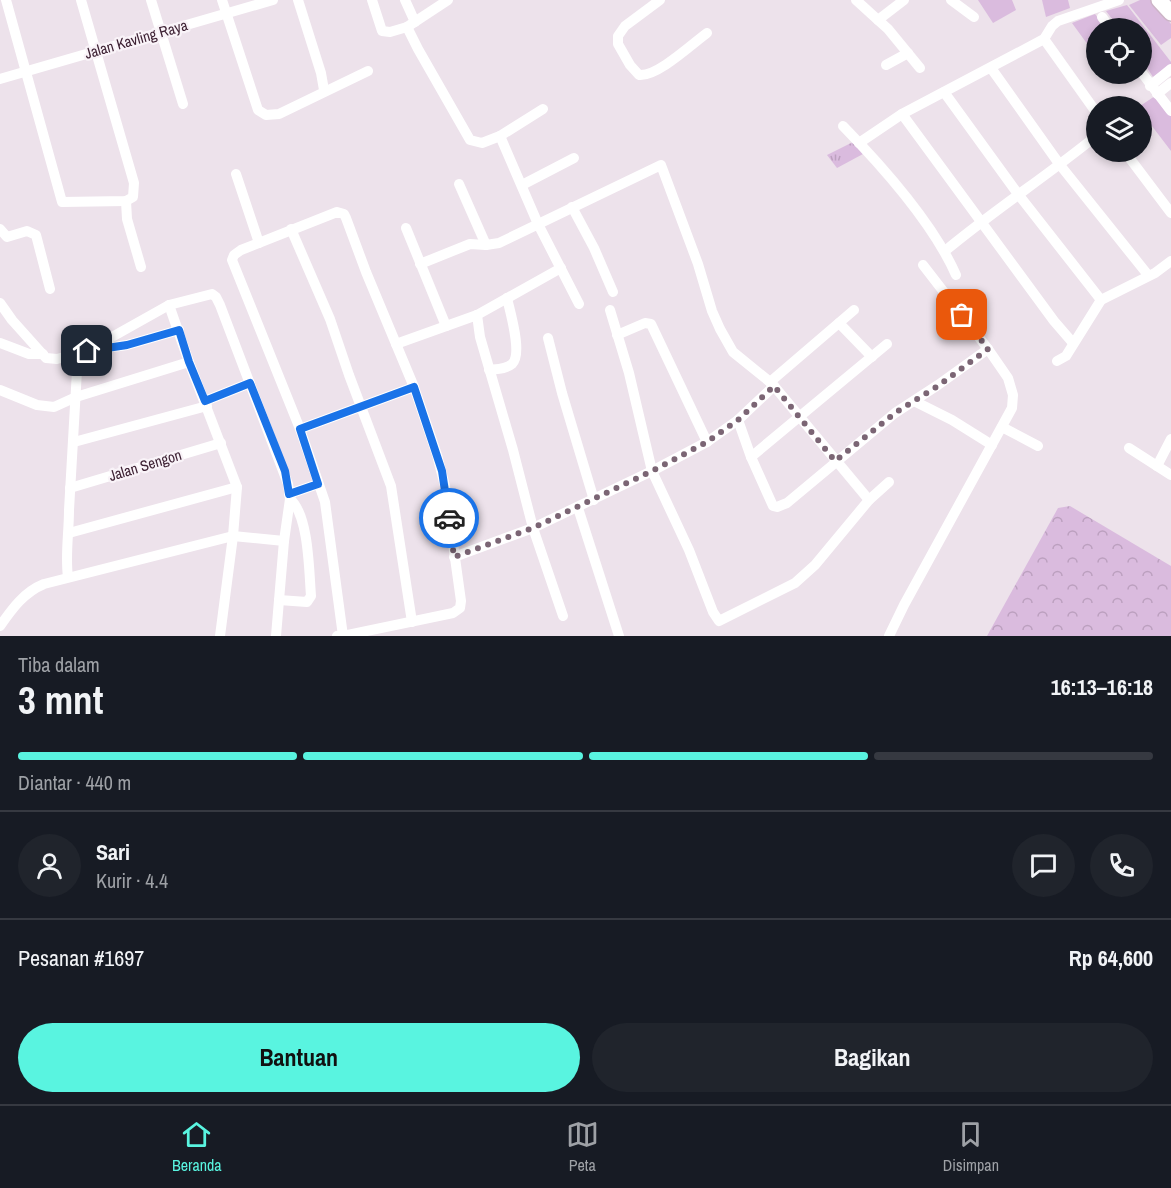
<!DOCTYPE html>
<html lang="id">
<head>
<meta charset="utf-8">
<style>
	:root { --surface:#171b24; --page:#20242c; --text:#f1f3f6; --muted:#9ea1a6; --line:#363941; --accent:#59f4e0 }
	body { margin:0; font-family:"Archivo Narrow",sans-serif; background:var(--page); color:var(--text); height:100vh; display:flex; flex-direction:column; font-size:22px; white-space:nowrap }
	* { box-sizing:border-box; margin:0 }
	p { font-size:20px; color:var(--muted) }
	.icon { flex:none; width:33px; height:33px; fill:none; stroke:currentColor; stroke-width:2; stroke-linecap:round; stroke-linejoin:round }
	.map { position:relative; height:636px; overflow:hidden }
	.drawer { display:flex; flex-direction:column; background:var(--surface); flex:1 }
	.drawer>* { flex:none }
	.buttons { position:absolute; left:1086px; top:18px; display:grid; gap:12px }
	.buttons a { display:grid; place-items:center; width:66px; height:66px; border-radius:50%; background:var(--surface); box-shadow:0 3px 9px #0003; font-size:30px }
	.pin { position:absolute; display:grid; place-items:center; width:51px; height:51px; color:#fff; margin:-26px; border-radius:12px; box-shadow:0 3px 9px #0006 }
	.courier { position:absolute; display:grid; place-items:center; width:60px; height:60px; margin:-30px; border:4px solid #1a73e8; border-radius:50%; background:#fff; color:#222; box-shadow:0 2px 8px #0007 }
	.headline em { font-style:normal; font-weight:700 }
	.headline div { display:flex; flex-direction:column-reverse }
	.headline { display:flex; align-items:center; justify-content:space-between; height:102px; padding:0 18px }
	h1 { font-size:39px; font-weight:700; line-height:45px }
	.bar { display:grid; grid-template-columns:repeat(4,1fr); gap:9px 6px; align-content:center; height:72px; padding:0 18px }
	.bar i { height:8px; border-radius:4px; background:var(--line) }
	.bar .selected { background:var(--accent) }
	.bar p { grid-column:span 4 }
	.line { display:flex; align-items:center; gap:15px; padding:0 18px; border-top:2px solid var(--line) }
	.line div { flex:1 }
	.round { display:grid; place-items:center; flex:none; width:63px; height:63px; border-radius:32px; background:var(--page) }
	.primary-button { display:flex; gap:12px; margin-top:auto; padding:12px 18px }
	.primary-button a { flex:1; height:69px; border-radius:36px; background:var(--accent); color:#111; font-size:24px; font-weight:700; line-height:69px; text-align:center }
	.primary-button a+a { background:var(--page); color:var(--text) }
	.tabs { display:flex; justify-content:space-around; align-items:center; height:84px; border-top:2px solid var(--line); background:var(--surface); font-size:16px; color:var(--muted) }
	.tabs a { display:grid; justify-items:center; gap:3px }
	.tabs .selected { color:var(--accent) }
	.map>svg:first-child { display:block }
	.grass { fill:#dabbde }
	.forest { fill:url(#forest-crowns) }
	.park { fill:url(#park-tufts) }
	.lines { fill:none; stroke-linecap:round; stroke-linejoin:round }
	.secondary-casing { stroke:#cdb5c7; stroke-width:18 }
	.street { stroke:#fff; stroke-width:10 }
	.secondary { stroke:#fff; stroke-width:15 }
	.done { stroke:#7b6574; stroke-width:6; stroke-dasharray:0 10.8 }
	.route { stroke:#1a73e8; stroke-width:8 }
	.labels { text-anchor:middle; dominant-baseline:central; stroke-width:4.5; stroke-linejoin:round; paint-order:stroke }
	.street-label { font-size:15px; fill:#3e2234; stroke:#f9f3f8 }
</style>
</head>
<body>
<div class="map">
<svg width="1171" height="636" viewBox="0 0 1171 636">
	<defs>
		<pattern id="forest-crowns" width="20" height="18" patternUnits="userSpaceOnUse" patternTransform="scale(1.5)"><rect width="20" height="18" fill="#dabbde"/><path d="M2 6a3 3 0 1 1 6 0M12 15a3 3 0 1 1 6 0" fill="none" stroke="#bca0bf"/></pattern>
		<pattern id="park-tufts" width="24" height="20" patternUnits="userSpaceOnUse" patternTransform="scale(1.5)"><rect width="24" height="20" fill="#dabbde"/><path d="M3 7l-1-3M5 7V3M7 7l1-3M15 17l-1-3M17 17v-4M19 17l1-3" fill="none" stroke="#bca0bf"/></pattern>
	</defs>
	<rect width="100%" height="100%" fill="#ede2eb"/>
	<g class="grass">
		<path d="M978,0H1012L1016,10L993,23Z"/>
		<path d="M1042,0H1068L1070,8L1046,17Z"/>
		<path d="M1140,0H1151L1171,24V38L1161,45L1129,5Z"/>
		<path d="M1127,5L1171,62V65L1153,77L1142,60V28H1119L1106,11Z"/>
		<path d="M1095,14L1105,28H1096V56L1072,23Z"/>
		<path d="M1155,96L1171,116V151L1142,113V106H1140Z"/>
	</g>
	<path class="forest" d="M1070,506L1171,566V636H987L1058,508Z"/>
	<path class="park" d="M855,141L863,154L837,168L827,155Z"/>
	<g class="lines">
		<g class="secondary-casing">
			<path id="secondary" d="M1159,0L1171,13"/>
		</g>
		<g class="street">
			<path d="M6,0L62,202L126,201L133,197L134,183L81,0"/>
			<path d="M151,0L183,104"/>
			<path d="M222,0L258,110L266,115L279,114L368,71"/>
			<path d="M298,0L321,73L324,90"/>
			<path d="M372,0L382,31L390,32L407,27L418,49L470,140L482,143L500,136L538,224L579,304"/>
			<path d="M405,0L415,22"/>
			<path d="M660,0L625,26L618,36V44L630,65L639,75C657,77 692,44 707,33"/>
			<path d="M856,0L878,20"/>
			<path d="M904,0L878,20L888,29L920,68"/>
			<path d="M951,0L974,17"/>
			<path d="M1102,17L1110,28"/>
			<path d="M407,27L448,0"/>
			<path d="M1044,39L1096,112"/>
			<path d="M886,65L908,53"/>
			<path d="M991,68L1060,165L1148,275"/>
			<path d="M1142,73L1171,111"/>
			<path d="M0,79L273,0"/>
			<path d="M1150,86L1171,69"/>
			<path d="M944,92L1018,194L1101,300"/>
			<path d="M1157,94L1171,83"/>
			<path d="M902,114L1054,321L1073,343"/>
			<path d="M843,126C882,166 934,225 956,275"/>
			<path d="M500,136L543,109"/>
			<path d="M859,143L902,114L1044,39L1052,26L1058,21L1119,0"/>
			<path d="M1125,152L1171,213"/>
			<path d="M236,174L259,243"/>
			<path d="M459,184L486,245"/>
			<path d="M522,185L574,158"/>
			<path d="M126,201L127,219L141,267"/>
			<path d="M572,207L594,248L613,292"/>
			<path d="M406,228L446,326"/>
			<path d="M0,229L7,237L27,231L36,235L50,289"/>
			<path d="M291,229L330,319L349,375L391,486L412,622"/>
			<path d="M945,251C994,210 1047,176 1096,136"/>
			<path d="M420,264L470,244L486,245L499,243L661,165L698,264L712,311L720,329L733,352L770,382"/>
			<path d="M0,303L12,320L46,358L57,359L78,353"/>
			<path d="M169,305L189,362L237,487L233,536L220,636"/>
			<path d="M610,310L629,373L652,471L689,550L713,612L719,621L795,583L815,565L869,500L889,482"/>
			<path d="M477,315L480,337L513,450L533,528L563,616"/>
			<path d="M839,323L872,357"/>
			<path d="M617,335L645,323L651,324L707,442"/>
			<path d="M548,338L562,393L594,500"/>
			<path d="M0,343L29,354H43"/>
			<path d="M396,344L477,315L561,268"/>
			<path d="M92,350L127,345L179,330"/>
			<path d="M1057,361L1066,356L1101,300L1155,273L1171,261"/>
			<path d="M489,370C497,369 506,369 512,364C523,354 510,312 507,298"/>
			<path d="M774,386L869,500"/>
			<path d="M0,390L37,405L54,407L76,397L189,362"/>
			<path d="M205,401L250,383"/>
			<path d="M914,401L952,420L992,445"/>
			<path d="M738,420L751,457L773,506L777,507L787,503L895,413L938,385L988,349"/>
			<path d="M1002,427L1038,446"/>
			<path d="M300,429L414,387"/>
			<path d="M74,442L207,406"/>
			<path d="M1129,448L1171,475"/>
			<path d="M751,457L887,344"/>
			<path d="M1157,466L1171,439"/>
			<path d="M70,488L221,443"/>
			<path d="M289,494L318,484"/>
			<path d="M578,508L619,636"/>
			<path d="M69,533L237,487"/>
			<path d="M454,557L533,528L652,471L707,442L738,420L774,386L770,382L854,310"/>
			<path d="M68,577C65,555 69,533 69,510L78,353L87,351L169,305L212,294L216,297L220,305L288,484L290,499L284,541L276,636"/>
			<path d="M279,600L307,602L311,596C309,572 309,515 290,499"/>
			<path d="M0,626C12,609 24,592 44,584L233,536L284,541"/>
			<path d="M337,636H343L453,613L460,608L461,601L445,486L437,455L414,387L366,272L346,218L344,214L337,212L241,250L234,255L232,260L300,429L325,502L343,636"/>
			<path d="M889,636L904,605L1012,408L1013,395L1008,378L988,349L923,265"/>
		</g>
		<use href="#secondary" class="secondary"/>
	</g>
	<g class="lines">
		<path class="done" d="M449,518L454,557L533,528L652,471L707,442L738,420L774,386L835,461L895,413L938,386L988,349L962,315"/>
		<path class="route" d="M87,351L127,345L179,330L189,362L205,401L250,383L285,471L289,494L318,484L300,429L414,387L442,471L449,518"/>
	</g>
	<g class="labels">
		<g class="street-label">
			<text transform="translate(136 39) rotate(-16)">Jalan Kavling Raya</text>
			<text transform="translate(145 465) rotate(-17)">Jalan Sengon</text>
		</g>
	</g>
</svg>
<div class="buttons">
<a><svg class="icon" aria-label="locate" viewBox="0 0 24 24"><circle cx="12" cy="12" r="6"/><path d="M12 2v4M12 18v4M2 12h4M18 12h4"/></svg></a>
<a><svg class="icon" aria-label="layers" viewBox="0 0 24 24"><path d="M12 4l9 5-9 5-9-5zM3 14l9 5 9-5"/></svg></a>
</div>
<div class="pin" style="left:962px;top:315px;background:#ea580c"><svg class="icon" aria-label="bag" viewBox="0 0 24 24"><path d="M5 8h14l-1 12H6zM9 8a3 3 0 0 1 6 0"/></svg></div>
<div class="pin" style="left:87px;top:351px;background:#1f2937"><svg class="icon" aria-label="home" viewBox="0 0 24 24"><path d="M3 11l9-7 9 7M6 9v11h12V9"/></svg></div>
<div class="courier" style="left:449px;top:518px"><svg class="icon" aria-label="car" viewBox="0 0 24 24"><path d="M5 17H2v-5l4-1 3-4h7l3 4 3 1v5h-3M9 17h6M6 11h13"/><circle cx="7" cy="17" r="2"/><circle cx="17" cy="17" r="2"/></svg></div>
</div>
<section class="drawer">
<div class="headline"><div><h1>3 mnt</h1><p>Tiba dalam</p></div><em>16:13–16:18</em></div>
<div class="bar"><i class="selected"></i><i class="selected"></i><i class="selected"></i><i></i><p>Diantar · 440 m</p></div>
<div class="line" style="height:108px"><a class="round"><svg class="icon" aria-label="person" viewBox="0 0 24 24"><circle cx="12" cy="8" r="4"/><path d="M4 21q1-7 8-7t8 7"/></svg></a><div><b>Sari</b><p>Kurir · 4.4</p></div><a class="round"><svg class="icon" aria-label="chat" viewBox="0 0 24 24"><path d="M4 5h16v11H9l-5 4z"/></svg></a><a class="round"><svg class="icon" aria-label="phone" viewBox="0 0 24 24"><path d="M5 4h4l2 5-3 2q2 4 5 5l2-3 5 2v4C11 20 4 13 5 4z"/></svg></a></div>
<div class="line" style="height:78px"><div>Pesanan #1697</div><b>Rp 64,600</b></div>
<div class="primary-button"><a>Bantuan</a><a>Bagikan</a></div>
</section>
<nav class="tabs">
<a class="selected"><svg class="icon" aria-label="home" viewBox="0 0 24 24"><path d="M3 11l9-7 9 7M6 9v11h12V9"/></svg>Beranda</a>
<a><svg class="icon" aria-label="map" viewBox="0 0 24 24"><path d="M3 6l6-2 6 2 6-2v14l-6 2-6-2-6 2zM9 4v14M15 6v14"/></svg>Peta</a>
<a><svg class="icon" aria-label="saved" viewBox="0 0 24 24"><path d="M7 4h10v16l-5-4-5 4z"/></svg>Disimpan</a>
</nav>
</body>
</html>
